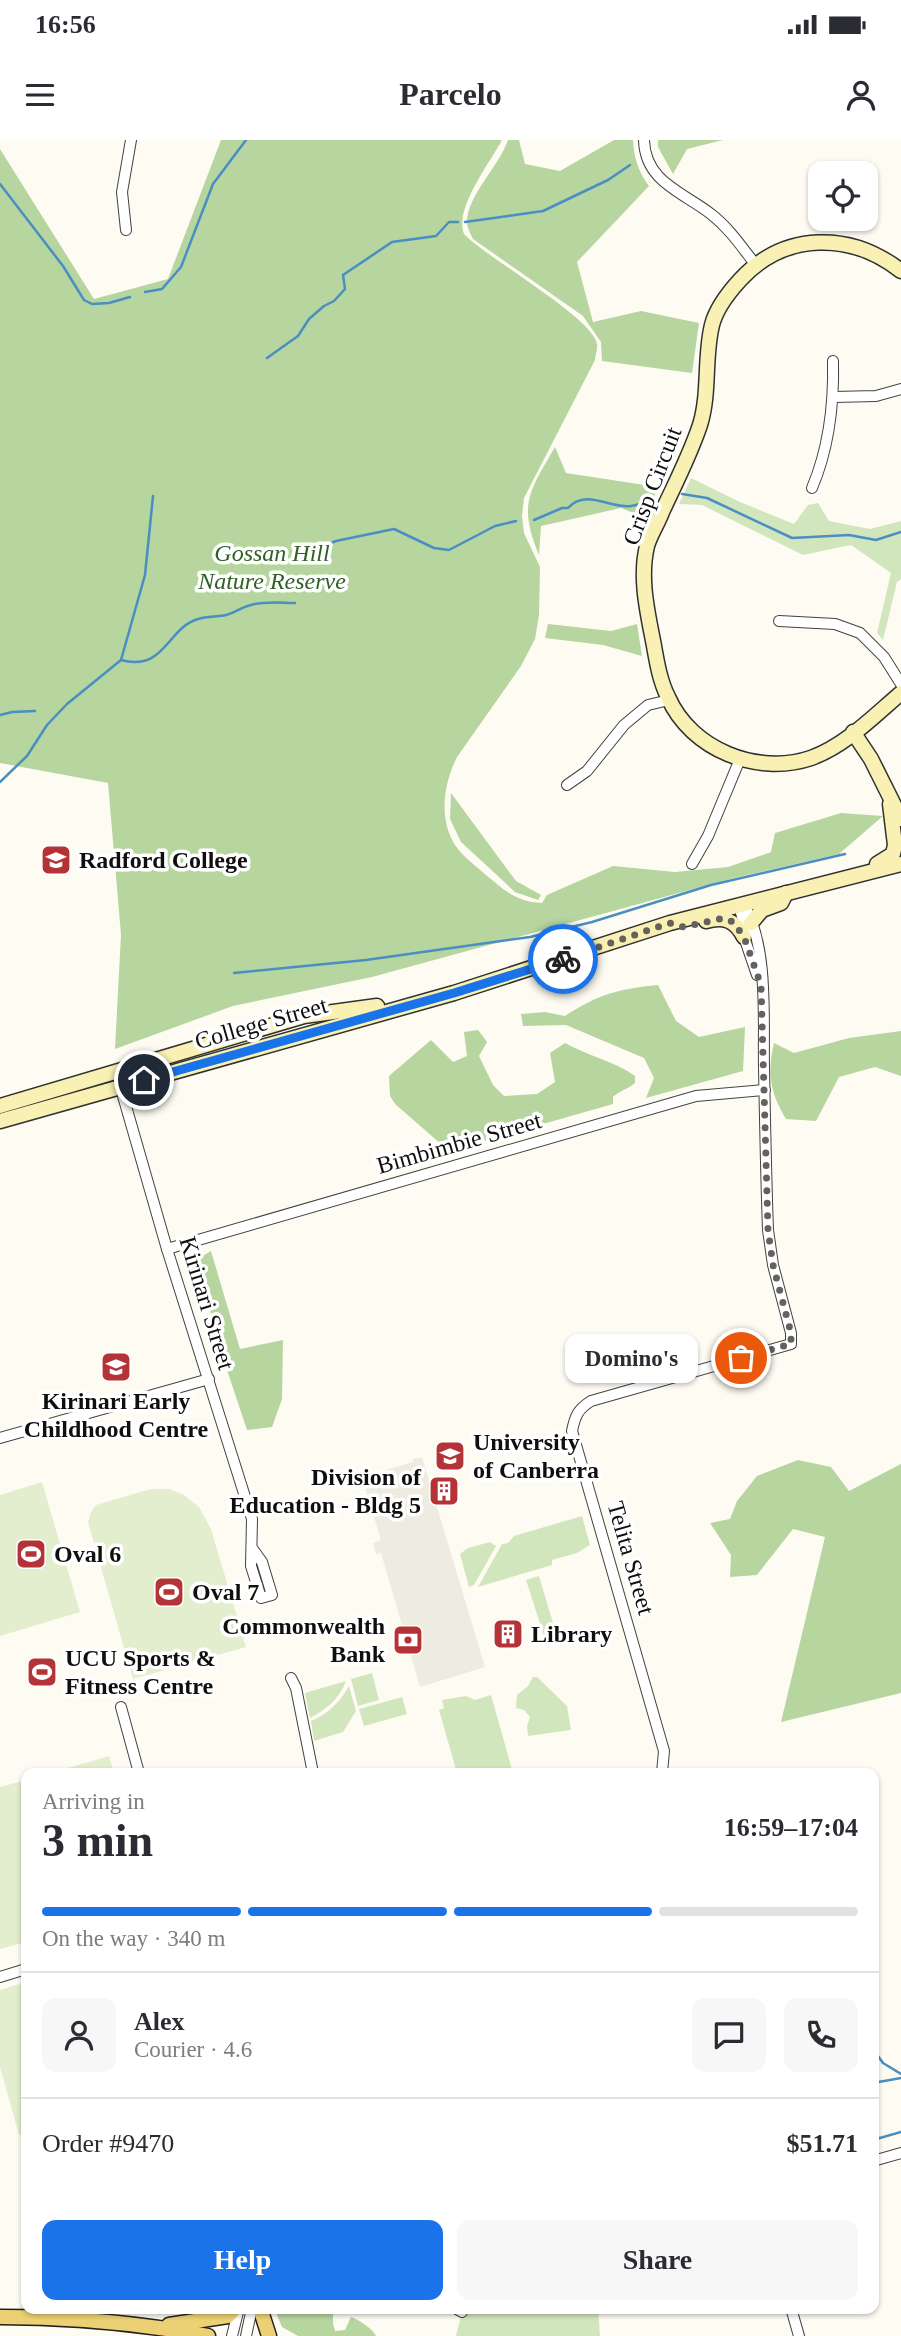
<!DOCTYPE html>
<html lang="en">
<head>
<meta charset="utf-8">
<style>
	:root { --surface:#fff; --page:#f7f7f7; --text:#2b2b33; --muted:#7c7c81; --line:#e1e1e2; --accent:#1a73e8 }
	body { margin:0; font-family:"Times New Roman",serif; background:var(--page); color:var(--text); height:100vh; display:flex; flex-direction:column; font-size:26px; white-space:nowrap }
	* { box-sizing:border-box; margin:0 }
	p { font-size:23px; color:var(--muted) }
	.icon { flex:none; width:38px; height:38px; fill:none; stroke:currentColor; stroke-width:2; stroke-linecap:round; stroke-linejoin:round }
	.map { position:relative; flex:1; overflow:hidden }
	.panel { position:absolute; left:21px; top:1628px; width:858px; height:546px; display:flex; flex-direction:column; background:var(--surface); border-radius:14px; box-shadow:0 2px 5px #0004 }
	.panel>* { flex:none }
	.buttons { position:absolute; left:808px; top:21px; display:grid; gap:14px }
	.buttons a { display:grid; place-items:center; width:70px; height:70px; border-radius:14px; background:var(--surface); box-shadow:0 2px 5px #0004; font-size:35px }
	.pin { position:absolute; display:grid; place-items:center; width:60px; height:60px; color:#fff; margin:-30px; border:4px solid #fff; border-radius:50%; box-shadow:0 2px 7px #0007 }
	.courier { position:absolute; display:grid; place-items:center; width:70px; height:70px; margin:-35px; border:5px solid #1a73e8; border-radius:50%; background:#fff; color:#222; box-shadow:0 2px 9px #0007 }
	.bubble { position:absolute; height:49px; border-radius:14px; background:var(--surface); box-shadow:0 2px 5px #0004; font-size:23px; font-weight:800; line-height:49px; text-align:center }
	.summary em { font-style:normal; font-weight:800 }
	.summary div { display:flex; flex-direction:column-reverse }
	.summary { display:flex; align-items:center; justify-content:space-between; height:119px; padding:0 21px }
	h1 { font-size:46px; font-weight:800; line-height:52px }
	.bar { display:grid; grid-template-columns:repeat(4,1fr); gap:10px 7px; align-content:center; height:84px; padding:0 21px }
	.bar i { height:9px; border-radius:5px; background:var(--line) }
	.bar .active { background:var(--accent) }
	.bar p { grid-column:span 4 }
	.line { display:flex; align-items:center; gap:18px; padding:0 21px; border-top:2px solid var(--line) }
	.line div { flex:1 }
	.round { display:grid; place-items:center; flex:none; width:74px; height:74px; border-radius:14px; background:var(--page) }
	.cta { display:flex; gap:14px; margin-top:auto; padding:14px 21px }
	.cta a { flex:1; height:80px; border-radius:14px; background:var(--accent); color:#fff; font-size:28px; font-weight:800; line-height:80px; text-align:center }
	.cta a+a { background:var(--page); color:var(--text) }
	.status { display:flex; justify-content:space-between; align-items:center; height:49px; padding:0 35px; background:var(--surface); direction:ltr }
	.status svg { height:19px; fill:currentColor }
	header { display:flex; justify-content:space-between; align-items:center; height:91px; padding:0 21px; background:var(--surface); font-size:32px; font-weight:800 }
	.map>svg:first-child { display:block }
	.green { fill:#d2e6be }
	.forest { fill:#b6d59f }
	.pitch { fill:#e3eecf }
	.plaza { fill:#eeebe1 }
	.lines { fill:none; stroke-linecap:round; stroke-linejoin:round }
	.stream { stroke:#498fc1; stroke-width:2.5 }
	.street-casing { stroke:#424242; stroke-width:12 }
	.secondary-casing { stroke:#313131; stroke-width:17 }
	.primary-casing { stroke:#202020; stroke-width:17 }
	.street { stroke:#fff; stroke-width:10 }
	.secondary { stroke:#f8f1b3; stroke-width:14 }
	.primary { stroke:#ecd174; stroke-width:14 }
	.done { stroke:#63625e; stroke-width:7; stroke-dasharray:0 12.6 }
	.route { stroke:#1a73e8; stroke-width:9 }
	.labels { text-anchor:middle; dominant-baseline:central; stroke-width:7; stroke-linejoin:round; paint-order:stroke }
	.street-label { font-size:24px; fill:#0f0f0f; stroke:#fff }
	.park-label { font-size:24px; font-style:italic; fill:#306125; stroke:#fff }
	.poi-label { font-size:24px; font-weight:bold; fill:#0f0f0f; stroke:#fff; text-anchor:start }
</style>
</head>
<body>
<div class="status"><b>16:56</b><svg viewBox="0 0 49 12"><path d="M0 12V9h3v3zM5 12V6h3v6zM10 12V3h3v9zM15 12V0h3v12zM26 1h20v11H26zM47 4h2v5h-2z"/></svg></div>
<header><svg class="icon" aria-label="menu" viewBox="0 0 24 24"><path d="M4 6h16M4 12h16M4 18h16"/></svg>Parcelo<svg class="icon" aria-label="person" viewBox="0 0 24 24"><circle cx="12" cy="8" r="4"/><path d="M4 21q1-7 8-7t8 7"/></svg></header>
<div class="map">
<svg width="901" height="2196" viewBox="0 0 901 2196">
	<rect width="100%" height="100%" fill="#fefcf2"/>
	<g class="green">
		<path d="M691,338L740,362L794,384L808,365L818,363L829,381L870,389L901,381V439L897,442L883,500L877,493L891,433L851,405L803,415L702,365L679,364Z"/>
		<path d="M582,1376L590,1405L577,1413L552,1420V1425L478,1447L502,1404L508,1403L514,1396Z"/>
		<path d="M490,1402L496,1406L474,1445L469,1447L460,1414L468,1408Z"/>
		<path d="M539,1436L553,1483L549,1491L555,1496L545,1499L526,1440Z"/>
		<path d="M372,1533L379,1560L358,1566L351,1539Z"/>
		<path d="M533,1537H537L567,1566L571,1590L528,1596L527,1586L530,1577L524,1570L516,1568L517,1555L528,1546Z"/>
		<path d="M346,1541C339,1559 327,1569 310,1578L305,1553Z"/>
		<path d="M349,1546L356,1571L343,1592L314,1601L311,1581C327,1575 340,1562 349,1546Z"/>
		<path d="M491,1555L513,1633H457L439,1570L444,1568L442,1560L466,1556L475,1560Z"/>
		<path d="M402,1557L407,1574L364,1586L359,1569Z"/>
		<path d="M463,2168H598L600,2196H456Z"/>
	</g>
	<g class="forest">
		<path d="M221,0H502C490,23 454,68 464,94C488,119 592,177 597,204C598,209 595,216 595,220L524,358L522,376L524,393L540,427L539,475L535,499L521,526L457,617C444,643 438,678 455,705C462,716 476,726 486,735C505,751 517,762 542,763L547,755L613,726L675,732L728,727L771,712L775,693L841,673L883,676L839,714L730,739L372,837L233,866L115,909L121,795L108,643L0,623V9L94,159L168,139Z"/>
		<path d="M508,0H519L525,24L560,31L614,0H633C634,18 638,31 649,46L577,122L593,182L641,171L699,183L692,233L602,221L601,202L583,176L473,99C471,95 468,89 467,84C466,56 499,27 508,0Z"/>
		<path d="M658,0H723L687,9L673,34L658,7Z"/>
		<path d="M555,307L566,333L658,347L646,378L621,368L541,386L539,415C518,365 529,352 555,307Z"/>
		<path d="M548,484L611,491L637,484L642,516L603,505L545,498Z"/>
		<path d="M451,653L516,741L541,755L538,760L515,752L461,702L450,679Z"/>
		<path d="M658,845L676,881L699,897L745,887L743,931L646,958L654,938L644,918L566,885L523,886L521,874L545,872L565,876C599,854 618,849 658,845Z"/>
		<path d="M478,890L487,902L479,916L493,945L504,956L537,954L555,942L550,913L565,903C588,916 614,921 635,936V943C628,949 619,951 613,957V964L449,1011L395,964L390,956L389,936L431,900L453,922L467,916L464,892Z"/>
		<path d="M901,891V936L875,927L839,937L816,981L786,979C770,952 767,933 774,903L794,913L849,898Z"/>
		<path d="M211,1111L240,1209L283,1200L282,1259L272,1287L247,1290L224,1221L196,1120Z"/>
		<path d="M798,1320L831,1327L849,1351L901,1324V1553L781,1582L825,1397L793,1389L757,1435L730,1437L731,1415L710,1383L730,1379L737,1361L757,1336Z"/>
		<path d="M274,2168H333V2184L335,2191L345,2190L351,2177C359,2180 372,2188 376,2196H298L282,2187Z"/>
	</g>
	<g class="pitch">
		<path d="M42,1342L80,1472L0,1496V1355Z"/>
		<path d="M151,1349H169L184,1355L199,1367L211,1389L246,1507L133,1539L88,1382L91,1372L96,1365Z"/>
		<path d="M109,1616L114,1633H51Z"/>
		<path d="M26,1640V1802L0,1809V1647Z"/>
		<path d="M26,1842V1993L19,1995L0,1927V1850Z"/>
	</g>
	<path class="plaza" d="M422,1317L485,1527L420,1547L381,1413L376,1414L373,1403L381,1400L362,1337L413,1322V1319Z"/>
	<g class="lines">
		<g class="stream">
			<path d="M0,44L63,126L84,160L92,164L109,163L130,157"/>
			<path d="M465,82L543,71L608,40L630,25"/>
			<path d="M145,152L162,149L181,127L213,44L246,0"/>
			<path d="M267,218L298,196L309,179L324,166L334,161L345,149L343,135L392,102L436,96L449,82H458"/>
			<path d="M682,354L707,358L792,398L849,395L876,400L901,392"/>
			<path d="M534,380L562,368H568C586,348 610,369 631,366C640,365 642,361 651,362"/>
			<path d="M314,410L336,401L394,389L434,408L449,410L495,386L516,381"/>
			<path d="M121,520C165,532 167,488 198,479C207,476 217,477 226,475C234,473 242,467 251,465C264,461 281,463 295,463"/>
			<path d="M0,575L12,572L35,571"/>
			<path d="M0,642L27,616L47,585L67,564L121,520L145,435L153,356"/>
			<path d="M234,833L366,820L530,797L592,782L711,745L845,714"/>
			<path d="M873,1909L883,1923L901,1934"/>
			<path d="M873,1943L901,1938"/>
			<path d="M873,2000L901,1992"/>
		</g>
		<g class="street-casing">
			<g id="street">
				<path d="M644,0C645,42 683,52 711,74C729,88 741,106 755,124"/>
				<path d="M126,90L122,52L131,0"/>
				<path d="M834,257L876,256L901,249"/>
				<path d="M812,348C829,308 834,263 833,221"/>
				<path d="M779,481L835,484L860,493L884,517L901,544"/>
				<path d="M567,645L587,631L624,585L648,565L669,560"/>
				<path d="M692,724L708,696L740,619"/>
				<path d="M743,763L741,773L747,792L744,797L757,835"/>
				<path d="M119,942L167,1109L252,1379L251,1426L261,1458L272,1455L262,1422L252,1408"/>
				<path d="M167,1109L696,956L765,950"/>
				<path d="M0,1298L209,1239"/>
				<path d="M291,1538L296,1548L313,1633"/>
				<path d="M121,1567L139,1633"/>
				<path d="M662,1633L664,1611L572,1291C575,1276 578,1269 591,1261L791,1204V1193L773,1125L768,1090C766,1036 765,982 764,928C763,879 769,806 743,763"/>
				<path d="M0,1837L26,1829"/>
				<path d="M873,2021L901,2013"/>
				<path d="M455,2168L462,2172"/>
				<path d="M791,2168L799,2196"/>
				<path d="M232,2196L239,2168"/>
				<path d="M246,2196L252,2168"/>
			</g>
		</g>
		<g class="secondary-casing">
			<g id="secondary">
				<path d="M901,131C850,91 784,92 740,140C729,152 716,169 712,185C704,217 710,253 700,285C690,315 675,344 662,372C658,383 650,395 647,406C639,439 648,474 654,506C657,523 660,541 668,557C691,610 758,636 811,618C845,606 874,576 901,553"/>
				<path d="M853,592L871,619L901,679"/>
				<path d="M877,724L893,714L895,705L890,664"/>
				<path d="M706,781C724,776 735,780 744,797"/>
				<path d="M751,783L762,770L781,763L786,753"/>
				<path d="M0,966L304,876L377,866"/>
				<path d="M0,981L454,853L670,783L901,724"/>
			</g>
		</g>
		<g class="primary-casing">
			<g id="primary">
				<path d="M260,2168L269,2196"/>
				<path d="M0,2177C70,2177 139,2183 208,2196"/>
				<path d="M169,2185L228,2176L235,2168"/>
			</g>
		</g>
		<use href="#street" class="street"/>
		<use href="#secondary" class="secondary"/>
		<use href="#primary" class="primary"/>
	</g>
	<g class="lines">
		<path class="done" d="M563,819L670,783L683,787L724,778L733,782L744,797L761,845L768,1090L773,1125L791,1193V1204L741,1218"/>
		<path class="route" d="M144,940L454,853L563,819"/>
	</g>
	<defs>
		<g id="school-square" transform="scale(1.575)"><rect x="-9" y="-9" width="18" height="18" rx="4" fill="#b33337" stroke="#fff"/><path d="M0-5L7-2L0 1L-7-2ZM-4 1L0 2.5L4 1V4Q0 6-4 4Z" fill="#fff"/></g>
		<g id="university-square" transform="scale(1.575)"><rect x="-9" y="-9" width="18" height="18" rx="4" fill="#b33337" stroke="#fff"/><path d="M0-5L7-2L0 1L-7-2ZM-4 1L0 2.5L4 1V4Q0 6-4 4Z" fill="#fff"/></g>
		<g id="building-square" transform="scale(1.575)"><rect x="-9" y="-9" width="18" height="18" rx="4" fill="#b33337" stroke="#fff"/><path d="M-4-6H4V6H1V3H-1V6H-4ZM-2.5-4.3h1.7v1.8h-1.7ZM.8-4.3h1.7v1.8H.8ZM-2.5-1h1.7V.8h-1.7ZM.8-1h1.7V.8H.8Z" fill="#fff"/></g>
		<g id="stadium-square" transform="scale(1.575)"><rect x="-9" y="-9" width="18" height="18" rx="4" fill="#b33337" stroke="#fff"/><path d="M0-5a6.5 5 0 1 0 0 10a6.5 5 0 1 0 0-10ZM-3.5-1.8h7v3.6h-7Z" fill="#fff"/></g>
		<g id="bank-square" transform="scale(1.575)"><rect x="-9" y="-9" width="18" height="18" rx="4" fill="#b33337" stroke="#fff"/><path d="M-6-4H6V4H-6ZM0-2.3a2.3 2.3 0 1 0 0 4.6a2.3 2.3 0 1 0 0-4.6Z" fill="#fff"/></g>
	</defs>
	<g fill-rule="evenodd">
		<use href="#school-square" x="56" y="720"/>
		<use href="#school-square" x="116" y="1227"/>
		<use href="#university-square" x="450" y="1316"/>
		<use href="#building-square" x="444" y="1351"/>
		<use href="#stadium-square" x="31" y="1414"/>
		<use href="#stadium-square" x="169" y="1452"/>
		<use href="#building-square" x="508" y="1494"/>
		<use href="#bank-square" x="408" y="1500"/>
		<use href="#stadium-square" x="42" y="1532"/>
	</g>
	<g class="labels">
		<g class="street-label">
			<text transform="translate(652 346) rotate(-69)">Crisp Circuit</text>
			<text transform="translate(261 883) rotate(-16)">College Street</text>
			<text transform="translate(459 1003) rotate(-16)">Bimbimbie Street</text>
			<text transform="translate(207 1163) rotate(73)">Kirinari Street</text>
			<text transform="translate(631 1418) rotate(74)">Telita Street</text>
		</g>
		<g class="park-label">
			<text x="272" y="413">Gossan Hill<tspan x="272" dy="28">Nature Reserve</tspan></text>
		</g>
		<g class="poi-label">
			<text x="79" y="720">Radford College</text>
			<text x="116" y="1261" text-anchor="middle">Kirinari Early<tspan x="116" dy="28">Childhood Centre</tspan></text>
			<text x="473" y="1302">University<tspan x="473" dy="28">of Canberra</tspan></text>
			<text x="421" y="1337" text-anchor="end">Division of<tspan x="421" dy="28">Education - Bldg 5</tspan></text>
			<text x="54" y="1414">Oval 6</text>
			<text x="192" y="1452">Oval 7</text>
			<text x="385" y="1486" text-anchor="end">Commonwealth<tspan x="385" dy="28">Bank</tspan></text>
			<text x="531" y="1494">Library</text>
			<text x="65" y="1518">UCU Sports &amp;<tspan x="65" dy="28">Fitness Centre</tspan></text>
		</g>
	</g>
</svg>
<div class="buttons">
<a><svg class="icon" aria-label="locate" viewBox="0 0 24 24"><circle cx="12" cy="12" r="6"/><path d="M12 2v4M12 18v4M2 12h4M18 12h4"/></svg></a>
</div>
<div class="pin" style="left:741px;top:1218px;background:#ea580c"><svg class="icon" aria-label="bag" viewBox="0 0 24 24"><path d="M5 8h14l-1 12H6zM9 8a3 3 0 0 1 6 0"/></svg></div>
<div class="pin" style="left:144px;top:940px;background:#1f2937"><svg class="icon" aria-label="home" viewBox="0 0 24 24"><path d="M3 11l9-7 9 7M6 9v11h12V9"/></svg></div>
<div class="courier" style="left:563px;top:819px"><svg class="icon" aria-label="bike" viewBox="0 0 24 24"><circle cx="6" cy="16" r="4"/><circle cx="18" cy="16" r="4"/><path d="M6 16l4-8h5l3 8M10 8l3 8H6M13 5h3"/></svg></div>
<div class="bubble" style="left:565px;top:1194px;width:133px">Domino's</div>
<section class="panel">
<div class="summary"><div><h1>3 min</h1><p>Arriving in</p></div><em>16:59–17:04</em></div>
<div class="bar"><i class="active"></i><i class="active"></i><i class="active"></i><i></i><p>On the way · 340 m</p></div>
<div class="line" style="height:126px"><a class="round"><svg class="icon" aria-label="person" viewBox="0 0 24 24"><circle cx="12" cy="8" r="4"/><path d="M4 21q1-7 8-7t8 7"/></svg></a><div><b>Alex</b><p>Courier · 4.6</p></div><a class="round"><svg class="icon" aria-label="chat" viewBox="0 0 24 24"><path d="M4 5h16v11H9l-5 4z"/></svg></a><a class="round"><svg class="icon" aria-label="phone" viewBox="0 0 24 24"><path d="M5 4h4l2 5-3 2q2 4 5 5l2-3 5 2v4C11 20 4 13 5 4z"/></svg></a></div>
<div class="line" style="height:91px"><div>Order #9470</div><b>$51.71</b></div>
<div class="cta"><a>Help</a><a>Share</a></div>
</section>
</div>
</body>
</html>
